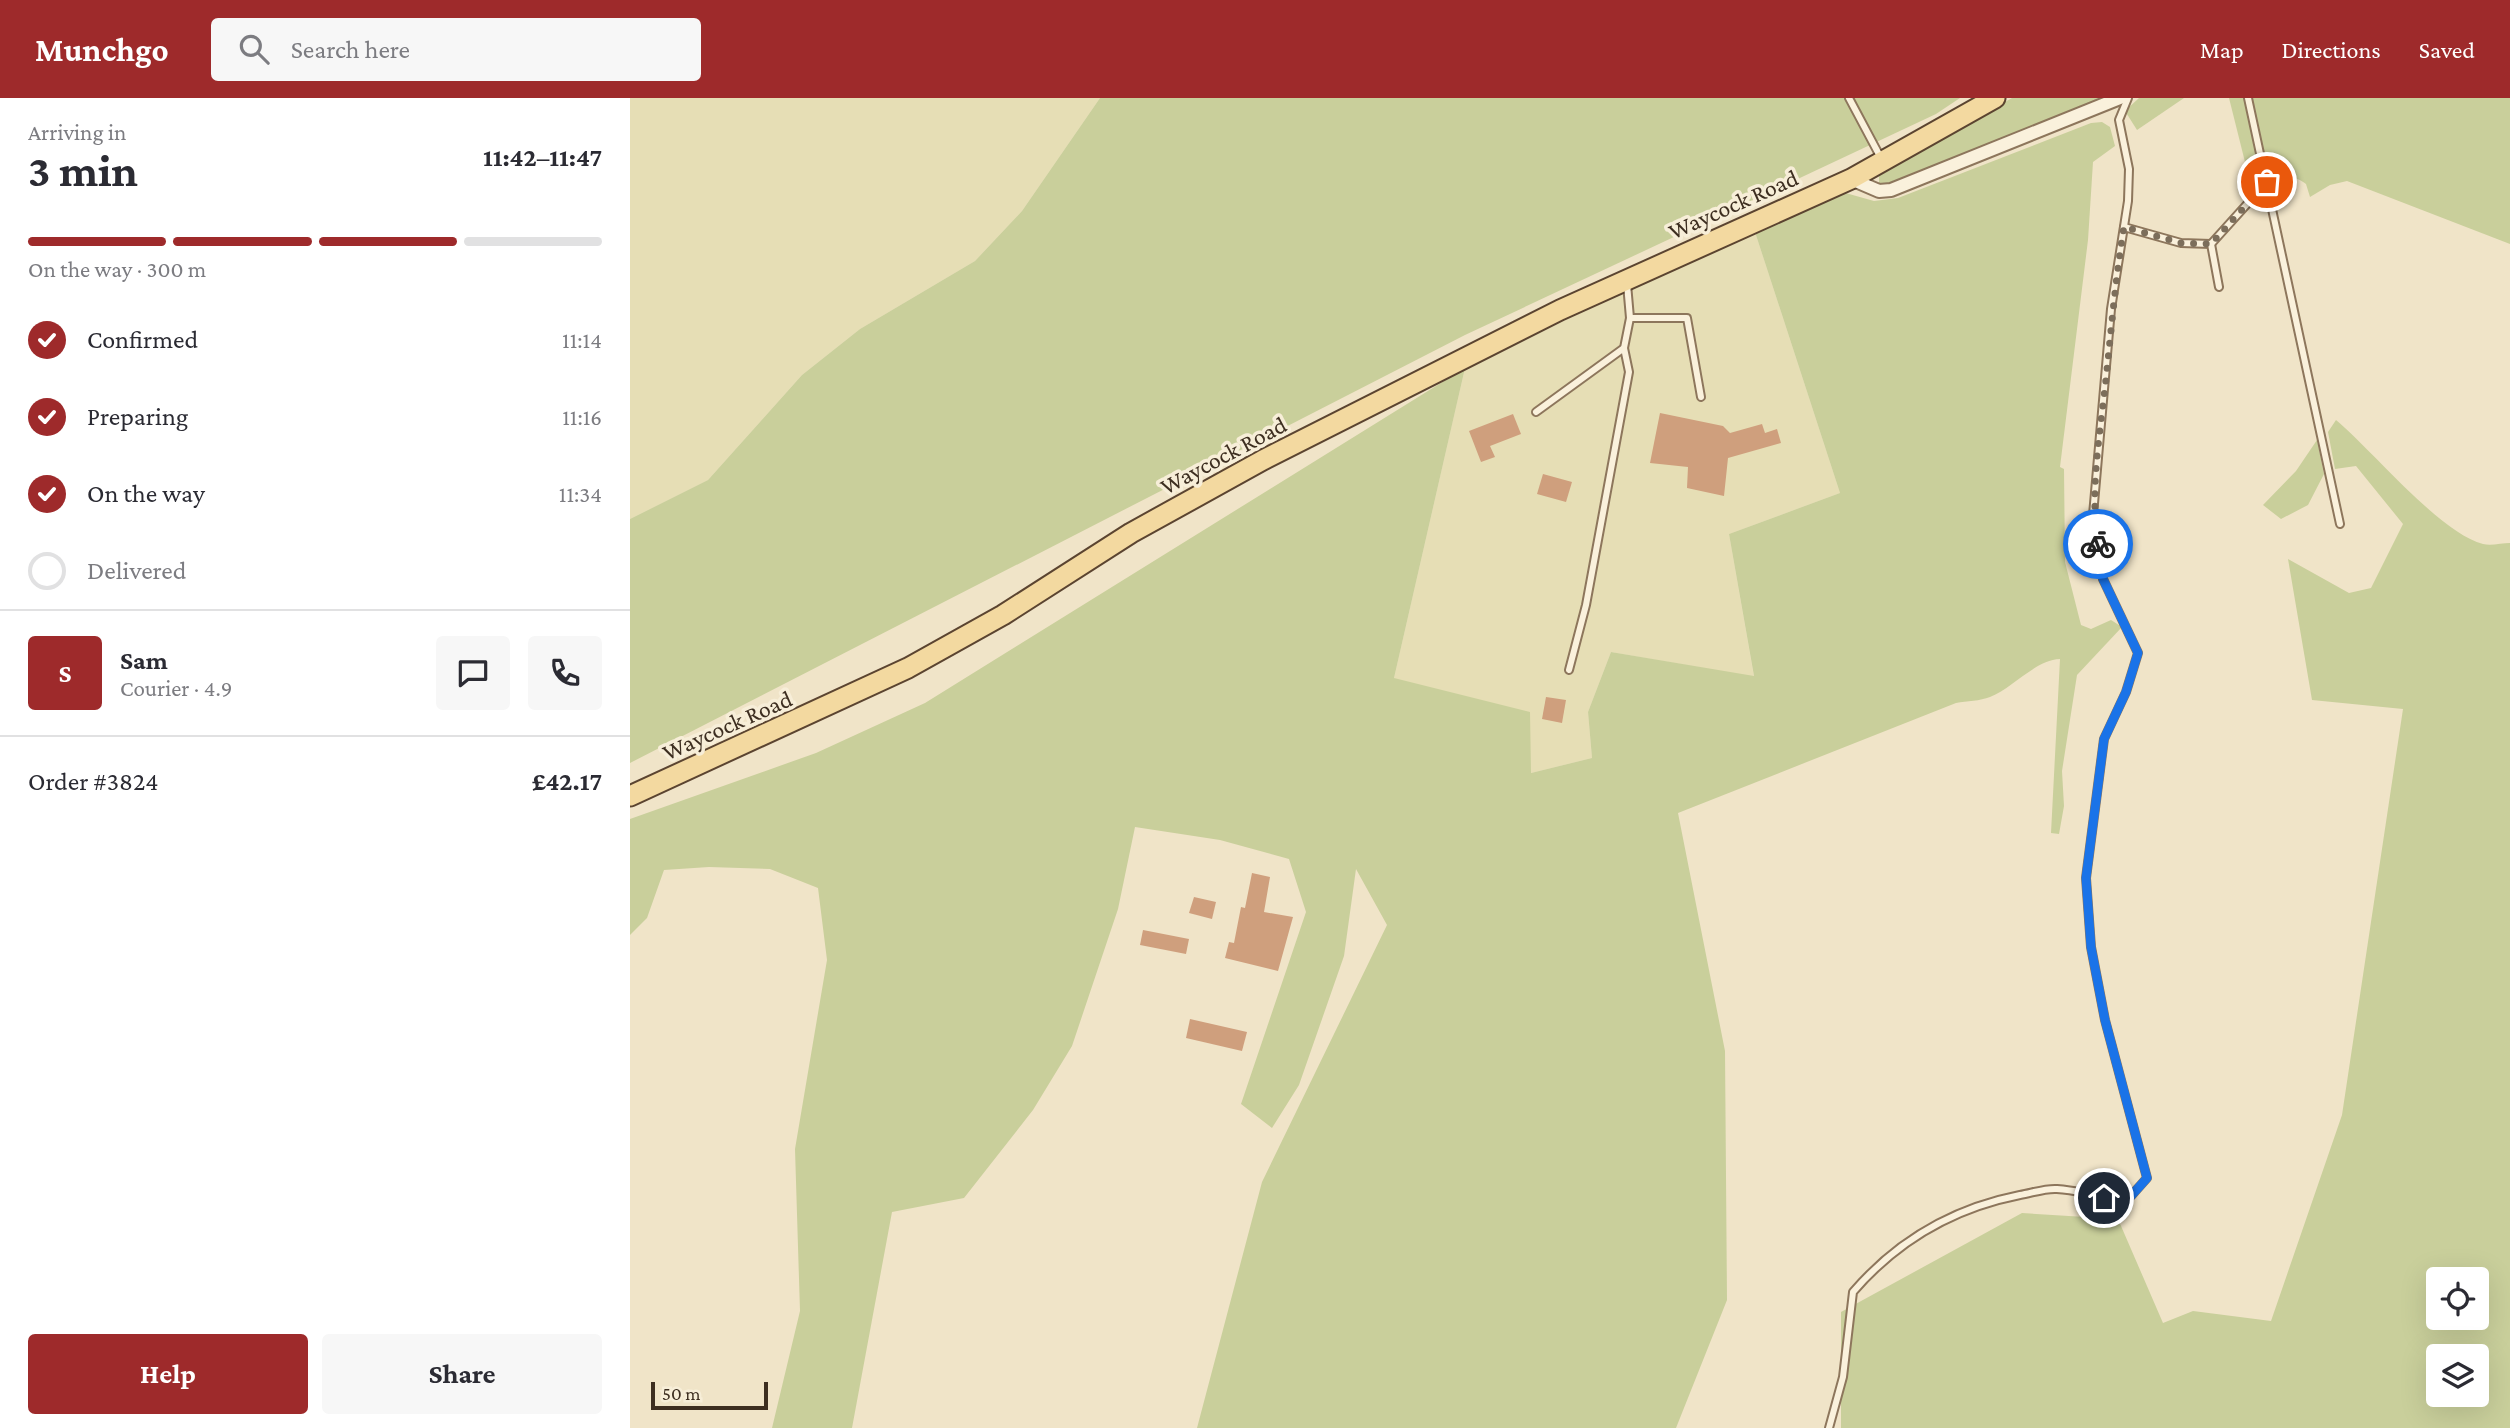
<!DOCTYPE html>
<html lang="en">
<head>
<meta charset="utf-8">
<style>
	:root { --surface:#fff; --page:#f7f7f7; --text:#2b2b33; --muted:#7c7c81; --line:#e1e1e2; --accent:#9e2a2b }
	body { margin:0; font-family:"Crimson Pro",serif; background:var(--page); color:var(--text); height:100vh; display:flex; flex-direction:column; font-size:26px; white-space:nowrap }
	* { box-sizing:border-box; margin:0 }
	p { font-size:23px; color:var(--muted) }
	.icon { flex:none; width:38px; height:38px; fill:none; stroke:currentColor; stroke-width:2; stroke-linecap:round; stroke-linejoin:round }
	.map { position:relative; flex:1; overflow:hidden }
	.sheet { display:flex; flex-direction:column; background:var(--surface); width:630px }
	.sheet>* { flex:none }
	.fabs { position:absolute; left:1796px; top:1169px; display:grid; gap:14px }
	.fabs a { display:grid; place-items:center; width:63px; height:63px; border-radius:7px; background:var(--surface); box-shadow:0 7px 28px #0002; font-size:35px }
	.scale { position:absolute; left:21px; bottom:18px; width:117px; box-sizing:border-box; padding-left:7px; border:4px solid #3d2e20; border-top:0; font-size:19px; line-height:24px; white-space:nowrap; color:#3d2e20; -webkit-text-stroke:5px #f7eed8; paint-order:stroke }
	.pin { position:absolute; display:grid; place-items:center; width:60px; height:60px; color:#fff; margin:-30px; border:4px solid #fff; border-radius:50%; box-shadow:0 2px 7px #0007 }
	.courier { position:absolute; display:grid; place-items:center; width:70px; height:70px; margin:-35px; border:5px solid #1a73e8; border-radius:50%; background:#fff; color:#222; box-shadow:0 2px 9px #0007 }
	.head em { font-style:normal; font-weight:700 }
	.head div { display:flex; flex-direction:column-reverse }
	.head { display:flex; align-items:center; justify-content:space-between; height:119px; padding:0 28px }
	h1 { font-size:46px; font-weight:700; line-height:52px }
	.bar { display:grid; grid-template-columns:repeat(4,1fr); gap:10px 7px; align-content:center; height:84px; padding:0 28px }
	.bar i { height:9px; border-radius:5px; background:var(--line) }
	.bar .selected { background:var(--accent) }
	.bar p { grid-column:span 4 }
	.line { display:flex; align-items:center; gap:18px; padding:0 28px; border-top:2px solid var(--line) }
	.line div { flex:1 }
	.round { display:grid; place-items:center; flex:none; width:74px; height:74px; border-radius:7px; background:var(--page) }
	ol { padding:0 28px; list-style:none }
	li { display:flex; align-items:center; gap:21px; height:77px }
	li p { margin-inline-start:auto }
	li .icon { padding:7px; border-radius:50%; background:var(--accent); color:#fff; stroke-width:4 }
	li:last-child { color:var(--muted) }
	li i { width:38px; height:38px; border:4px solid var(--line); border-radius:50% }
	.button { display:flex; gap:14px; margin-top:auto; padding:14px 28px }
	.button a { flex:1; height:80px; border-radius:7px; background:var(--accent); color:#fff; font-size:28px; font-weight:700; line-height:80px; text-align:center }
	.button a+a { background:var(--page); color:var(--text) }
	header { display:flex; align-items:center; gap:42px; box-sizing:border-box; height:98px; padding:0 35px; background:var(--accent); color:#fff }
	header strong { font-size:33px }
	nav { display:flex; gap:38px; margin-inline-start:auto; font-size:24px }
	.search { width:490px; height:63px; background:var(--page); display:flex; align-items:center; gap:18px; box-sizing:border-box; padding:0 24px; border-radius:7px; color:var(--muted); font-size:26px }
	main { display:flex; flex:1; min-height:0 }
	.map>svg:first-child { display:block }
	.farmland { fill:#e6deb5 }
	.green { fill:#c9cf9b; fill-rule:evenodd }
	.building { fill:#cf9f7d }
	.lines { fill:none; stroke-linecap:round; stroke-linejoin:round }
	.service-casing { stroke:#8d765c; stroke-width:10 }
	.minor-casing { stroke:#8d765c; stroke-width:16 }
	.primary-casing { stroke:#5b4430; stroke-width:23 }
	.service { stroke:#faf1dc; stroke-width:6 }
	.minor { stroke:#faf1dc; stroke-width:12 }
	.primary { stroke:#f3d9a0; stroke-width:19 }
	.done { stroke:#7c6e5b; stroke-width:7; stroke-dasharray:0 12.6 }
	.route { stroke:#1a73e8; stroke-width:9 }
	.labels { text-anchor:middle; dominant-baseline:central; stroke-width:7; stroke-linejoin:round; paint-order:stroke }
	.street-label { font-size:24px; fill:#3d2e20; stroke:#f7eed8 }
</style>
</head>
<body>
<header>
<strong>Munchgo</strong>
<div class="search"><svg class="icon" aria-label="search" viewBox="0 0 24 24"><circle cx="10" cy="10" r="6"/><path d="M15 15l6 6"/></svg>Search here</div>
<nav><a>Map</a><a>Directions</a><a>Saved</a></nav>
</header>
<main>
<section class="sheet">
<div class="head"><div><h1>3 min</h1><p>Arriving in</p></div><em>11:42–11:47</em></div>
<div class="bar"><i class="selected"></i><i class="selected"></i><i class="selected"></i><i></i><p>On the way · 300 m</p></div>
<ol>
<li><svg class="icon" aria-label="check" viewBox="0 0 24 24"><path d="M5 12l5 5 9-10"/></svg>Confirmed<p>11:14</p></li>
<li><svg class="icon" aria-label="check" viewBox="0 0 24 24"><path d="M5 12l5 5 9-10"/></svg>Preparing<p>11:16</p></li>
<li><svg class="icon" aria-label="check" viewBox="0 0 24 24"><path d="M5 12l5 5 9-10"/></svg>On the way<p>11:34</p></li>
<li><i></i>Delivered</li>
</ol>
<div class="line" style="height:126px"><b class="round" style="background:var(--accent);color:#fff">S</b><div><b>Sam</b><p>Courier · 4.9</p></div><a class="round"><svg class="icon" aria-label="chat" viewBox="0 0 24 24"><path d="M4 5h16v11H9l-5 4z"/></svg></a><a class="round"><svg class="icon" aria-label="phone" viewBox="0 0 24 24"><path d="M5 4h4l2 5-3 2q2 4 5 5l2-3 5 2v4C11 20 4 13 5 4z"/></svg></a></div>
<div class="line" style="height:91px"><div>Order #3824</div><b>£42.17</b></div>
<div class="button"><a>Help</a><a>Share</a></div>
</section>
<div class="map">
<svg width="1880" height="1330" viewBox="0 0 1880 1330">
	<rect width="100%" height="100%" fill="#f0e4c8"/>
	<g class="farmland">
		<path d="M0,0H470L392,113L345,163L230,231L172,277L78,382L0,421Z"/>
		<path d="M1125,134L1210,395L1099,436L1124,579L981,554L958,614L962,660L901,675L764,580L835,270L899,237Z"/>
	</g>
	<g class="green">
		<path d="M470,0H1330L1306,16L835,237L0,665V421L78,382L172,277L230,231L345,163L392,113Z"/>
		<path d="M1382,0H1480L1259,85L1249,86V75Z"/>
		<path d="M1509,0H1554L1507,32L1495,13Z"/>
		<path d="M1599,0H1880V146L1717,83L1700,87L1680,99L1676,86C1659,72 1639,81 1621,88Z"/>
		<path d="M1472,24L1480,29L1485,48L1463,64L1458,142L1430,369L1434,371L1435,464L1451,527L1461,531L1481,522L1492,529L1447,577L1432,673L1434,708L1429,736L1421,735L1430,561C1405,562 1383,590 1360,599C1350,603 1337,603 1326,605L1048,715L1095,953L1097,1202L1046,1330H567L632,1084L757,827L726,771L714,858L669,987L642,1030L611,1006L676,814L659,761L590,742L505,729L488,811L442,948L403,1012L334,1100L262,1114L222,1330H142L170,1213L165,1051L197,862L188,790L140,771L79,769L34,772L17,820L0,837V721L186,655L295,605L835,270L764,580L900,614L901,675L962,660L958,614L981,554L1124,578L1099,436L1210,395L1125,134L1212,94L1244,103L1268,100L1461,25Z"/>
		<path d="M1706,322C1744,354 1810,435 1853,446C1861,448 1872,445 1880,445V1330H1211V1214L1392,1115L1488,1121L1533,1225L1563,1213L1641,1223L1712,1017L1773,611L1682,602L1658,461L1719,495L1741,490L1773,426L1726,368L1705,371L1698,334ZM1808,1181H1846V1220H1808ZM1808,1258H1846V1297H1808Z"/>
		<path d="M1687,342L1694,376L1678,407L1651,421L1633,407L1666,373Z"/>
	</g>
	<g class="building">
		<path d="M1030,315L1093,328L1100,335L1132,326L1135,335L1147,331L1151,345L1098,360L1094,398L1057,390L1058,369L1020,365Z"/>
		<path d="M883,316L891,336L860,348L865,359L851,364L839,333Z"/>
		<path d="M913,376L942,384L936,404L907,396Z"/>
		<path d="M916,599L936,602L932,625L912,621Z"/>
		<path d="M622,775L640,779L634,814L663,819L648,873L595,860L599,844L604,845L611,809L615,810Z"/>
		<path d="M564,799L586,804L582,821L559,815Z"/>
		<path d="M513,832L559,841L556,856L510,847Z"/>
		<path d="M560,921L617,934L612,953L556,940Z"/>
	</g>
	<g class="lines">
		<g class="service-casing">
			<g id="service">
				<path d="M1219,0L1252,62"/>
				<path d="M1618,0L1710,426"/>
				<path d="M1494,129L1551,145L1581,146L1637,84"/>
				<path d="M1581,146L1589,189"/>
				<path d="M997,186L1000,220H1057L1071,299"/>
				<path d="M906,314L994,250L1000,220"/>
				<path d="M939,572L956,507L999,274L994,250"/>
				<path d="M1199,1330L1213,1279L1223,1194C1267,1143 1324,1110 1390,1097C1402,1095 1416,1090 1427,1091C1456,1093 1469,1101 1501,1098L1517,1080L1475,922L1461,849L1456,780L1474,641L1496,594L1508,555L1473,481L1463,417L1481,211L1498,103L1499,71L1489,22L1498,0"/>
			</g>
		</g>
		<g class="minor-casing">
			<path id="minor" d="M1221,81L1249,93L1261,92L1490,0"/>
		</g>
		<g class="primary-casing">
			<path id="primary" d="M0,698L278,570L373,517L501,435L633,362L930,212L1221,81L1365,0"/>
		</g>
		<use href="#service" class="service"/>
		<use href="#minor" class="minor"/>
		<use href="#primary" class="primary"/>
	</g>
	<g class="lines">
		<path class="done" d="M1468,446C1460,394 1469,342 1475,290C1481,236 1485,183 1494,129L1551,145L1581,146L1637,84"/>
		<path class="route" d="M1468,446L1473,481L1508,555L1496,594L1474,641L1456,780L1461,849L1475,922L1517,1080L1501,1098L1474,1100"/>
	</g>
	<g class="labels">
		<g class="street-label">
			<text transform="translate(1103 106) rotate(-24)">Waycock Road</text>
			<text transform="translate(593 357) rotate(-28)">Waycock Road</text>
			<text transform="translate(97 627) rotate(-24)">Waycock Road</text>
		</g>
	</g>
</svg>
<div class="fabs">
<a><svg class="icon" aria-label="locate" viewBox="0 0 24 24"><circle cx="12" cy="12" r="6"/><path d="M12 2v4M12 18v4M2 12h4M18 12h4"/></svg></a>
<a><svg class="icon" aria-label="layers" viewBox="0 0 24 24"><path d="M12 4l9 5-9 5-9-5zM3 14l9 5 9-5"/></svg></a>
</div>
<div class="scale">50 m</div>
<div class="pin" style="left:1637px;top:84px;background:#ea580c"><svg class="icon" aria-label="bag" viewBox="0 0 24 24"><path d="M5 8h14l-1 12H6zM9 8a3 3 0 0 1 6 0"/></svg></div>
<div class="pin" style="left:1474px;top:1100px;background:#1f2937"><svg class="icon" aria-label="home" viewBox="0 0 24 24"><path d="M3 11l9-7 9 7M6 9v11h12V9"/></svg></div>
<div class="courier" style="left:1468px;top:446px"><svg class="icon" aria-label="bike" viewBox="0 0 24 24"><circle cx="6" cy="16" r="4"/><circle cx="18" cy="16" r="4"/><path d="M6 16l4-8h5l3 8M10 8l3 8H6M13 5h3"/></svg></div>
</div>
</main>
</body>
</html>
